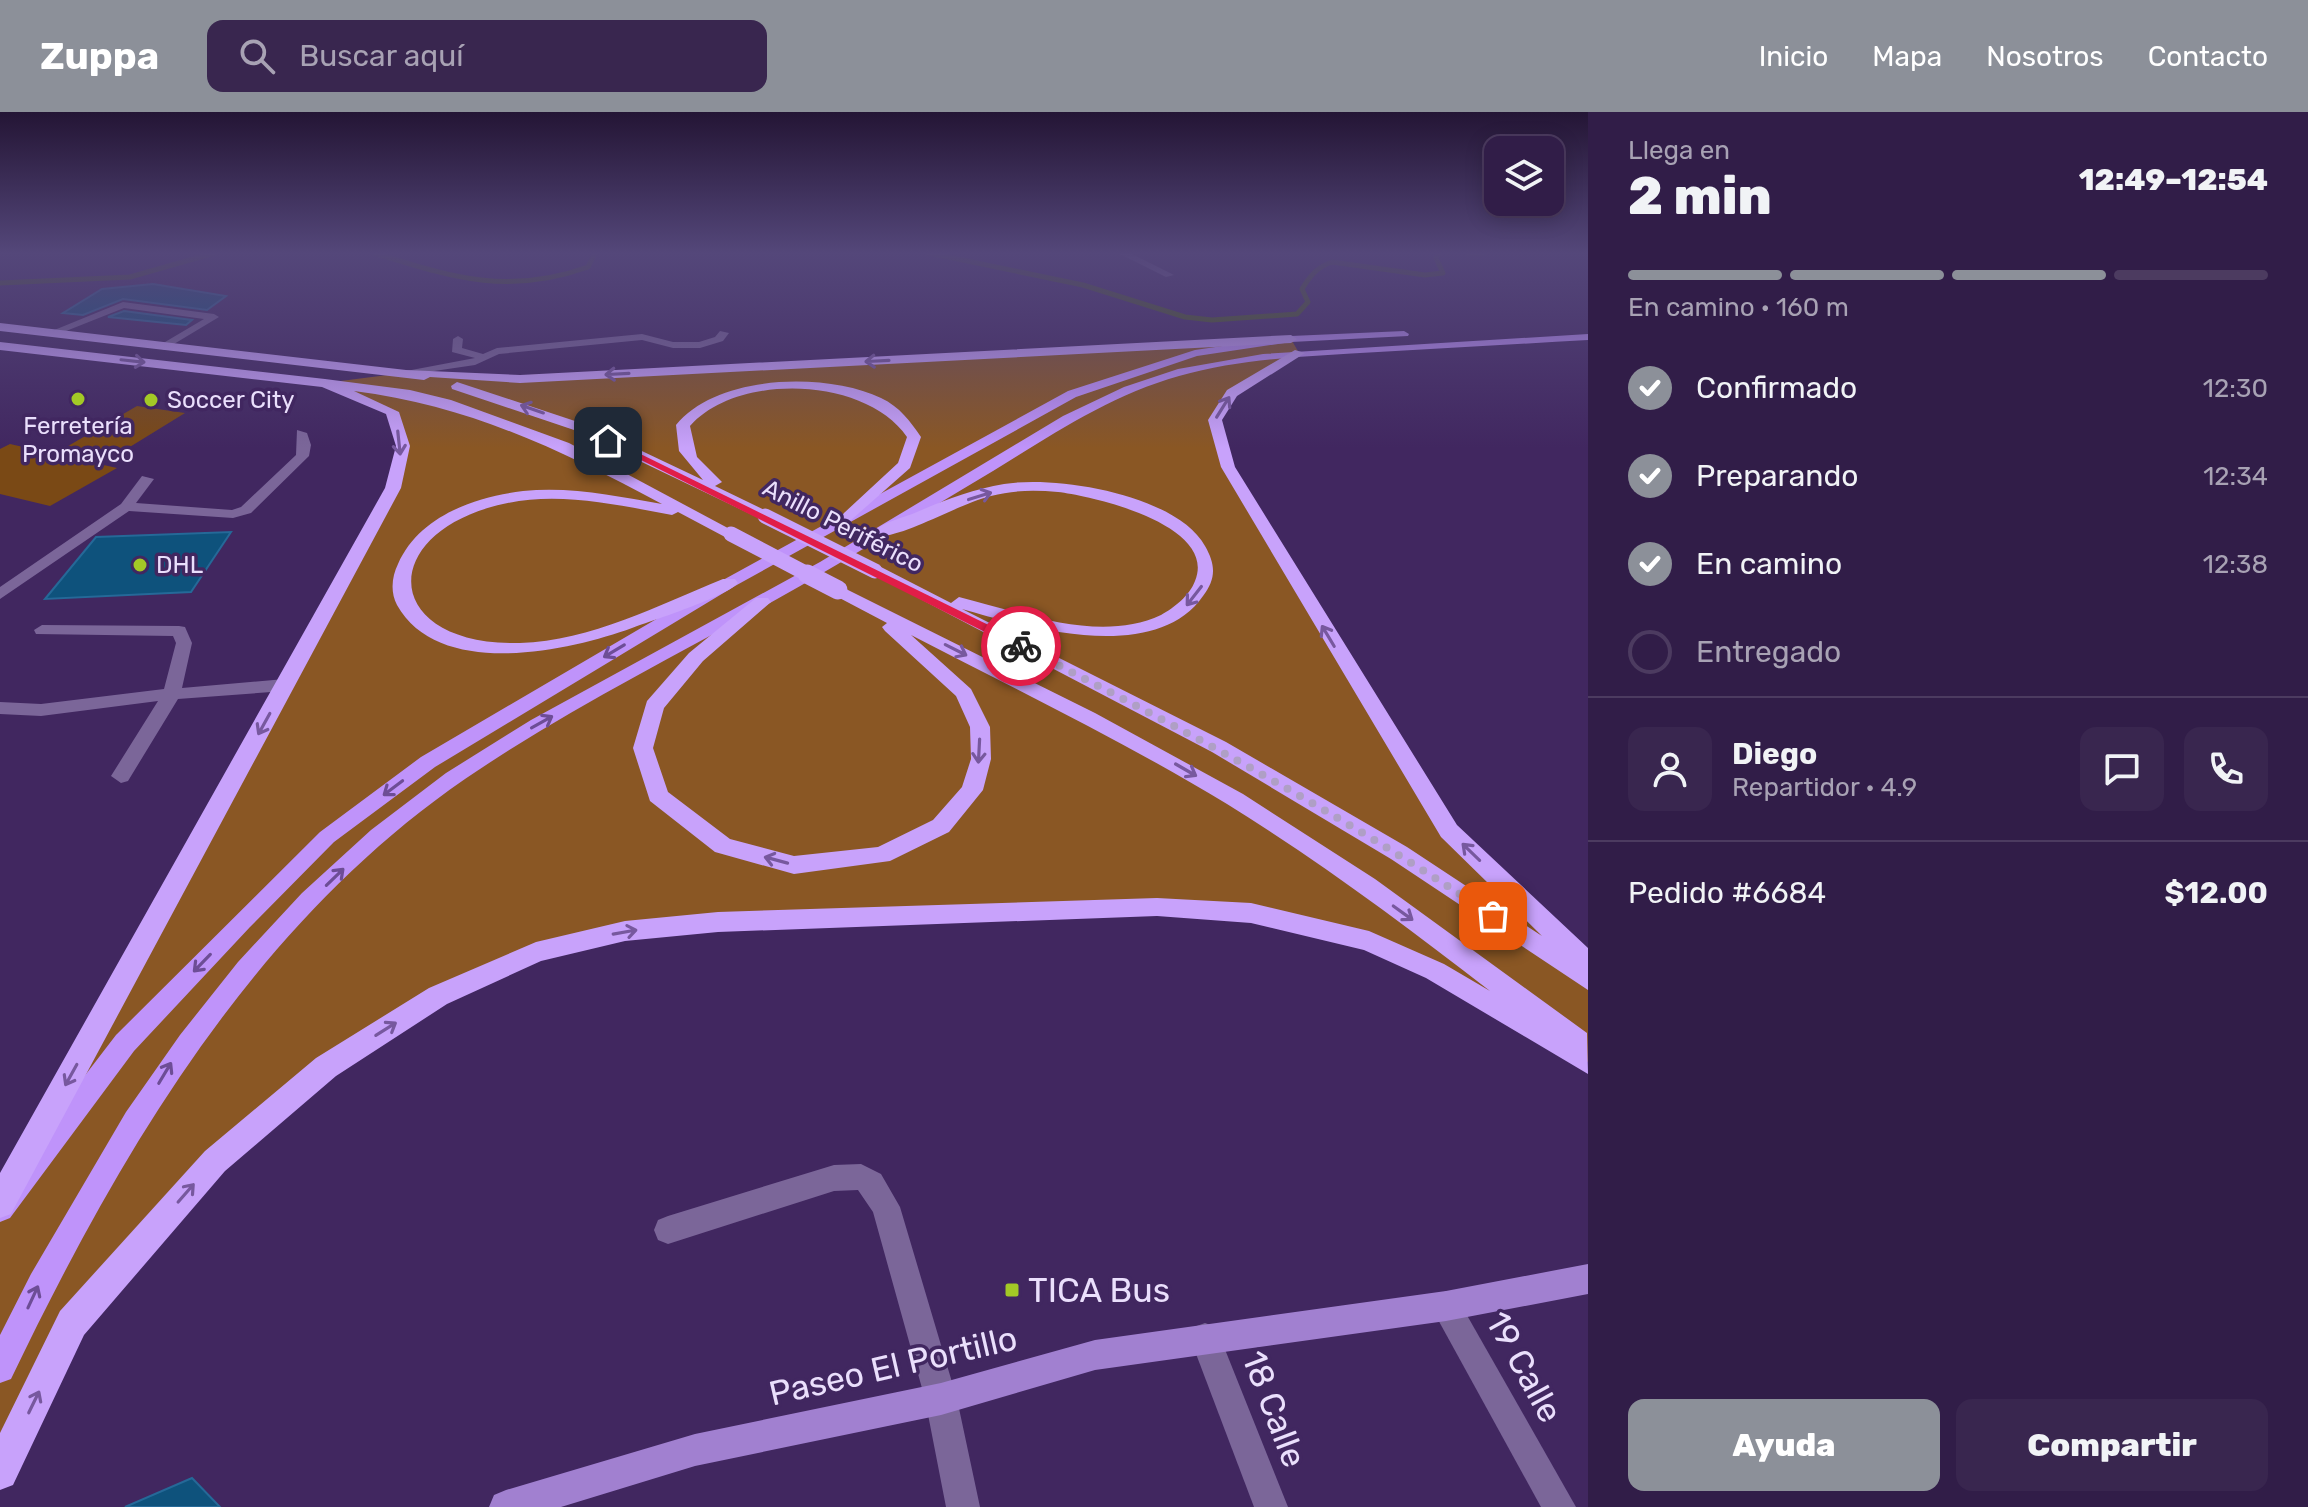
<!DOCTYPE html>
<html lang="es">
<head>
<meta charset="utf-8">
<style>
	:root { --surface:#311d48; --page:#39264f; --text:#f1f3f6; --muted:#a8a2b4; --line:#4c3b60; --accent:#8c9099 }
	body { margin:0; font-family:Rubik,sans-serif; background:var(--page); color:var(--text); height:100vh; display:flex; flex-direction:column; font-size:30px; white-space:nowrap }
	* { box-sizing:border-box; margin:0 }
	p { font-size:26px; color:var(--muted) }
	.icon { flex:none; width:44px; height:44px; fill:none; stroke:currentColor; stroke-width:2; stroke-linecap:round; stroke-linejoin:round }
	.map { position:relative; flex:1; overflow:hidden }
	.panel { display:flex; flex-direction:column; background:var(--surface); width:720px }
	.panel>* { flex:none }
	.buttons { position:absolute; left:1484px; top:24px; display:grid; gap:16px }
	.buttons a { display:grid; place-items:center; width:80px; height:80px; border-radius:16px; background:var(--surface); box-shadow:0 4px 20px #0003,0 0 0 2px var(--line); font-size:40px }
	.pin { position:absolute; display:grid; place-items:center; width:68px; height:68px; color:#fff; margin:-34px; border-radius:16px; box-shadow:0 4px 12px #0006 }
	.courier { position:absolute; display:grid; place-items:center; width:80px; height:80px; margin:-40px; border:6px solid #e11d48; border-radius:50%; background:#fff; color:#222; box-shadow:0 2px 10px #0007 }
	.head em { font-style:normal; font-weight:800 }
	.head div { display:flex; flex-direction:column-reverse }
	.head { display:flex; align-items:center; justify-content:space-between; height:136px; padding:0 40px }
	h1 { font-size:52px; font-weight:800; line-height:60px }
	.bar { display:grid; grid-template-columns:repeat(4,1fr); gap:12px 8px; align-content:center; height:96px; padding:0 40px }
	.bar i { height:10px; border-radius:6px; background:var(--line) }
	.bar .active { background:var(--accent) }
	.bar p { grid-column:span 4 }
	.line { display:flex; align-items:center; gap:20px; padding:0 40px; border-top:2px solid var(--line) }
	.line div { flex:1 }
	.round { display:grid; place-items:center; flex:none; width:84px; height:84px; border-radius:16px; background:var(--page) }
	ol { padding:0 40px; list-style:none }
	li { display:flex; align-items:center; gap:24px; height:88px }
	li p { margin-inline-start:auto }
	li .icon { padding:8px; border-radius:50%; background:var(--accent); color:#fff; stroke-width:4 }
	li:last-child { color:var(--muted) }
	li i { width:44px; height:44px; border:4px solid var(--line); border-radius:50% }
	.button { display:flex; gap:16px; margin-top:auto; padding:16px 40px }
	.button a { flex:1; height:92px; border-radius:16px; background:var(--accent); color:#fff; font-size:32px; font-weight:800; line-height:92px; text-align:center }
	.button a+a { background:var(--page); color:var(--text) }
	header { display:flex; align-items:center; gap:48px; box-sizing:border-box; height:112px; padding:0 40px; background:var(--accent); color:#fff }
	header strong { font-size:38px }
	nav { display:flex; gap:44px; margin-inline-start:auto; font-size:28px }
	.search { width:560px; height:72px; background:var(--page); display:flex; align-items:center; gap:20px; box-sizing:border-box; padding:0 28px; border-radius:16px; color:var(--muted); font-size:30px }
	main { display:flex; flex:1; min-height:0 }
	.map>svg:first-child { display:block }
	.green { fill:#7a4915 }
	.forest { fill:#8a5724 }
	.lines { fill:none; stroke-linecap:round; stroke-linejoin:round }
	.stream { stroke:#485914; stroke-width:5 }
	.building { fill:#0e527c; stroke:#256998; stroke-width:2 }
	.service { fill:#7b6699; fill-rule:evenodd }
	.minor { fill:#7b6699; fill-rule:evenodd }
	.secondary { fill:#a180d0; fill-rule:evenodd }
	.primary { fill:#bf93fa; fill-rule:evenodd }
	.trunk { fill:#c8a2fb; fill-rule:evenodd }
	.trunk-bridge-far1 { stroke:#c8a2fb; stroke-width:15 }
	.trunk-bridge { stroke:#c8a2fb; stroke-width:19 }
	.oneway { stroke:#77589e }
	.oneway2 { stroke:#6d4d96 }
	.route { fill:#e11d48 }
	.done { stroke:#af9fc5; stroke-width:8; stroke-dasharray:0 14.4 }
	.poi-dot { fill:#a3c926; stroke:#412760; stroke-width:3 }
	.labels { text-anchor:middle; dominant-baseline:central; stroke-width:7; stroke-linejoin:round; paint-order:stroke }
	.far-poi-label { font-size:24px; fill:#eadffc; stroke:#412760; text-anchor:start }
	.far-street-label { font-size:24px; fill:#eadffc; stroke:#412760 }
	.near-poi-label { font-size:34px; fill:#eadffc; stroke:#412760; text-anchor:start }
	.near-street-label { font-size:34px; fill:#eadffc; stroke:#412760 }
</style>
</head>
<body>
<header>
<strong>Zuppa</strong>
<div class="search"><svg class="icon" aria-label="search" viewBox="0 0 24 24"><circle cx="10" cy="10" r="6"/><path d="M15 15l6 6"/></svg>Buscar aquí</div>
<nav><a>Inicio</a><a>Mapa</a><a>Nosotros</a><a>Contacto</a></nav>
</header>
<main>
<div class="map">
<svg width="1588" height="1395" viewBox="0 0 1588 1395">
	<rect width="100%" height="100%" fill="#412760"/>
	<g class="green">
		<path d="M137,294L185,301L107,349L56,341Z"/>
		<path d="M10,332L117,356L50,394L0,382V337Z"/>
	</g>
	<path class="forest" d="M1291,227L1299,241L1233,281L1215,308L1228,355L1449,719L1588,852V950L1435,859L1251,801L718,810L536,840L326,955L72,1211L0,1342V1091L393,376L403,334L392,300L325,271L411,260L468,266Z"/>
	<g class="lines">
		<g class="stream">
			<path d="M374,141C452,165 507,184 588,155L595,141"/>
			<path d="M929,141L1083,173L1185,205L1212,208L1297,202L1308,190L1302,177C1310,164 1317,155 1332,150L1425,163L1443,161L1436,146L1439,141"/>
			<path d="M1469,141H1483"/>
			<path d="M0,171L130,165L214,141"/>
		</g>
	</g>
	<g class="building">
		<path d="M153,172L226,184L207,198L123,187L83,203L63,201L102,177Z"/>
		<path d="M124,199L192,208L186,213L108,205Z"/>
		<path d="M231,420L191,480L45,487L96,425Z"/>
		<path d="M192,1366L220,1395H125Z"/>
	</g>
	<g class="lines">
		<g class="service">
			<path d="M123,190L214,202L219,205L164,238L158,235L160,233L204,207L124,196L56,223L47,221Z"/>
			<path d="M720,219L729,221L723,229L700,236H673L642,228L499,242L475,253L407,263L401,260L475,246L452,240L453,227L458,224L463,227L462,236L483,242L497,236L642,222L673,230H699L715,225Z"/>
			<path d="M297,318L307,321L311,333L309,344L251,401L233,406L129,399L0,487V475L121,392L142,364L154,367L136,391L232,398L241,395L296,343Z"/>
			<path d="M42,513L179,514L185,515L192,531L182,576L285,567L294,573L285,579L178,587L128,669L121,671L111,664L158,589L41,604L0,602V590L41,592L164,577L176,531L173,524L36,522L34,518Z"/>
		</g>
		<g class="minor">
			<path d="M1118,141H1130L1174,163L1166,165Z"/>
			<path d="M861,1052L881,1062L900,1095L957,1287L980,1395H946L925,1287L873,1100L858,1078L834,1079L668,1132L658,1128L654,1118L658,1108L668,1104L834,1053Z"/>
			<path d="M1446,1179L1456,1184L1576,1395H1541L1436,1204L1431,1194L1436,1184Z"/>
			<path d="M1205,1211L1216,1215L1288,1395H1254L1190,1226L1194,1215Z"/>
		</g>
		<path class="secondary" d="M1588,1152V1182L1446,1209L1095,1258L941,1303L695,1354L561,1395H489L494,1383L506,1378L695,1322L941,1271L1095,1228L1446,1179Z"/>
		<g class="primary">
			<path d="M1404,219L1409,222L1408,224L1291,230L1197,244L1076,285L735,474L435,655L334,730L250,815L134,939L10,1106L0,1110V1074L116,923L320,720L421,645L723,468L1068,279L1195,238L1291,224Z"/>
			<path d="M1588,222V228C1518,232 1448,236 1378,240C1312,244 1244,246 1179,264C1111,283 1053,322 993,359C941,390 890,421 838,452C715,525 584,586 465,667C253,813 120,1040 11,1267L0,1271V1223L31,1162L126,1000L180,923L238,850L302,781L371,718L446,661L531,608L820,450L1063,304L1124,275L1178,257L1263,242Z"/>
		</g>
		<g class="trunk">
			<path d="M0,211L406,258L520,263L1291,223L1297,227L1291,231L520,271L430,265L424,268L0,219Z"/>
			<path d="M0,230L325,267L410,278L451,288L569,331L739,422L737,425H725L678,400L672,403C617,393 559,379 503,392C375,421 381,534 520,531C591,529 658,493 723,467H735L738,471C725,485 654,508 632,516C569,539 439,568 397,493C390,480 392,464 398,452C419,404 475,385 523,379C570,374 616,384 662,392C559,337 470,294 354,279L399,300L410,334L401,376L11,1102L0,1106V1061L385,376L396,334L386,302L322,275L0,238Z"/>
			<path d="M1295,238L1305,241L1237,284L1222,308L1235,355L1457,713L1588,836V878L1391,747L1212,640L867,459L869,455H881L951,491L959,485C1020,500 1099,532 1161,503C1174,496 1190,483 1195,469C1218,413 1093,384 1058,380C1035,378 1013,378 991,384C959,392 911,421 883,424C877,425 877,424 873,420C883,410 903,406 917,400C945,388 974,377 1004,372C1057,363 1177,383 1205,434C1216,453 1216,467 1203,484C1155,553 1028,516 962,497L1226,630L1407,735L1542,824L1441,725L1221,355L1208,308L1227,278Z"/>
			<path d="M457,270L587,313L703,368L679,339L676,313C717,262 826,260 881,286C900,295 910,309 921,325L910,356L850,409L842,404L844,401L898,351L907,325C866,265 738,260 690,314L697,345L722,370L715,374L771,401L773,404L765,409L577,319L452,277L451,274Z"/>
			<path d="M838,473L1095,601L1243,682L1375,767L1587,921L1588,962L1426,866L1364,838L1251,811L1157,804L718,820L625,829L541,849L447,892L336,964L225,1059L84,1223L13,1373L0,1378V1321L60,1199L205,1039L316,946L429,876L536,830L625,809L718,800L1157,786L1251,791L1369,819L1444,852L1490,879C1405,813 1319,749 1227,692C1125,630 1017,578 911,523L971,577L990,615L991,647L983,678L949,720L890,749L794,762L715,740L650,689L633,636L647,589L689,541L756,486H768L771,490L703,549L664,596L653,636L668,680L730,727L794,744L878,735L933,708L962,675L971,647L970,615L956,584L885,519L882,515L887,511L832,482L829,478Z"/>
		</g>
		<g class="trunk-bridge-far1">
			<path d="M765,404L875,459"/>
			<path d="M731,422L811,464"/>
		</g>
		<path class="trunk-bridge" d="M807,462L838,478"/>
	</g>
	<defs><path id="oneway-shaft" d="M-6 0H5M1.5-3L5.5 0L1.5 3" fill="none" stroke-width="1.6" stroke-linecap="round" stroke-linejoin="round" transform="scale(2)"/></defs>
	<g class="oneway">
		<use href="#oneway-shaft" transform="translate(133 249) rotate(6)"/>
		<use href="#oneway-shaft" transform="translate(877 249) rotate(177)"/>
		<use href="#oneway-shaft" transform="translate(617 262) rotate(177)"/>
		<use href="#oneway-shaft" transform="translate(1223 295) rotate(-58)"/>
		<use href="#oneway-shaft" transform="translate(532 297) rotate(-161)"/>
		<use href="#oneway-shaft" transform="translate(399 331) rotate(84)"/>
		<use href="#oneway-shaft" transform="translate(980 384) rotate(-17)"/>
		<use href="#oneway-shaft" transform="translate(1194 484) rotate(128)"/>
		<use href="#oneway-shaft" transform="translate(1328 524) rotate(-121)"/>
		<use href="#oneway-shaft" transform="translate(956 538) rotate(27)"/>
		<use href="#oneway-shaft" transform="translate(264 612) rotate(119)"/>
		<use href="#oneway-shaft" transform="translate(979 639) rotate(93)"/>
		<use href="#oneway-shaft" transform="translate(1186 658) rotate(30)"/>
		<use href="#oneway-shaft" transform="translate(1471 740) rotate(-136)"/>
		<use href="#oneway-shaft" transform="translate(776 748) rotate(-165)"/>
		<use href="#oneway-shaft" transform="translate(1403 801) rotate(36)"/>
		<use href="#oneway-shaft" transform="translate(625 820) rotate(-10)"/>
		<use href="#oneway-shaft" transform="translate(386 917) rotate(-32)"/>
		<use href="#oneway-shaft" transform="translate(71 963) rotate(119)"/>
		<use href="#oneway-shaft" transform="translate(186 1081) rotate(-49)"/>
		<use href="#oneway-shaft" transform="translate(34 1290) rotate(-64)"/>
	</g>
	<g class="oneway2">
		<use href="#oneway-shaft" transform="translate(614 539) rotate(149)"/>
		<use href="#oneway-shaft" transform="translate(542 610) rotate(-29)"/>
		<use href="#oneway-shaft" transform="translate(393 676) rotate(143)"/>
		<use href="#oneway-shaft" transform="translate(335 765) rotate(-44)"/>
		<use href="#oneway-shaft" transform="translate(202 851) rotate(134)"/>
		<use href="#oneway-shaft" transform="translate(165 961) rotate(-59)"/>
		<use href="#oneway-shaft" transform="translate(33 1185) rotate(-65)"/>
	</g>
	<linearGradient id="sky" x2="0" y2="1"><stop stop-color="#241535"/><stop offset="0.42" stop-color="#54477a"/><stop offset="1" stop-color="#54477a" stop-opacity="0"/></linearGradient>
	<rect width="1588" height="336" fill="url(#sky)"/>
	<path class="route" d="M608,326L1025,531L1027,534L1017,536L605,330Z"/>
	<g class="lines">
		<path class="done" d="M1021,534C1185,618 1340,701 1493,804"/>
	</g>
	<g class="poi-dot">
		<circle cx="78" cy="287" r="8"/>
		<circle cx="151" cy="288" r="8"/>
		<circle cx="140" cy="453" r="8"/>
		<rect x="1004" y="1170" width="16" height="16" rx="4"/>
	</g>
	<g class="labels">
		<g class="far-poi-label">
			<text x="167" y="288">Soccer City</text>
			<text x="78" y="314" text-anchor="middle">Ferretería<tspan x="78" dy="28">Promayco</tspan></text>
			<text x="156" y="453">DHL</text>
		</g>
		<g class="far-street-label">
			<text transform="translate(843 414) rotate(27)">Anillo Periférico</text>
		</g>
		<g class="near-poi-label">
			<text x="1028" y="1178">TICA Bus</text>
		</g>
		<g class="near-street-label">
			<text transform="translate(893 1254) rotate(-13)">Paseo El Portillo</text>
			<text transform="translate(1524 1255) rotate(61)">19 Calle</text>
			<text transform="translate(1274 1297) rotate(69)">18 Calle</text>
		</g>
	</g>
</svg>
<div class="buttons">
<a><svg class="icon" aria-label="layers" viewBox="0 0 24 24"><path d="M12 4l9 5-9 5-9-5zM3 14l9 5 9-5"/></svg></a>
</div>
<div class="pin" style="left:1493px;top:804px;background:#ea580c"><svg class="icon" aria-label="bag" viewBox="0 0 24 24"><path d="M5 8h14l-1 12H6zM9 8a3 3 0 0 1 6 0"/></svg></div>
<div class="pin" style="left:608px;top:329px;background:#1f2937"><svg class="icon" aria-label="home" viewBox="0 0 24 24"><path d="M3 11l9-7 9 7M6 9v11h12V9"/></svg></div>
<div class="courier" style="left:1021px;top:534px"><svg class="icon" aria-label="bike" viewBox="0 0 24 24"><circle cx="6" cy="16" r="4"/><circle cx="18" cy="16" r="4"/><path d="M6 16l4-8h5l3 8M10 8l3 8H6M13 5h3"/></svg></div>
</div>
<section class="panel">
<div class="head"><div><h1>2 min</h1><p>Llega en</p></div><em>12:49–12:54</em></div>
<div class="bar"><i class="active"></i><i class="active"></i><i class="active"></i><i></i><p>En camino · 160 m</p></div>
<ol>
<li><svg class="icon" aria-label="check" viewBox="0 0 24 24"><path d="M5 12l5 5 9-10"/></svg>Confirmado<p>12:30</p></li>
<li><svg class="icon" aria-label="check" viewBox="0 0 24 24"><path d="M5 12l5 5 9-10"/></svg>Preparando<p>12:34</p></li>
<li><svg class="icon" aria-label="check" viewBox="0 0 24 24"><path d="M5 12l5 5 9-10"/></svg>En camino<p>12:38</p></li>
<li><i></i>Entregado</li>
</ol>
<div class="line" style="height:144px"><a class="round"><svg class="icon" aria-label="person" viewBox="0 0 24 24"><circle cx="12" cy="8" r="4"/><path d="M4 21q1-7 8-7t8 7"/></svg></a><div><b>Diego</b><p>Repartidor · 4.9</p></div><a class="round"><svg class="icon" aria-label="chat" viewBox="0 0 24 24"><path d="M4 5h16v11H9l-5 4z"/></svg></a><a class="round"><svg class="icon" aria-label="phone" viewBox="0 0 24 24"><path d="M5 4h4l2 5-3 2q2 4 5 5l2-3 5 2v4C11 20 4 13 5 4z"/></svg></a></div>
<div class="line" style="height:104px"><div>Pedido #6684</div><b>$12.00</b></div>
<div class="button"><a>Ayuda</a><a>Compartir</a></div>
</section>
</main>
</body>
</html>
